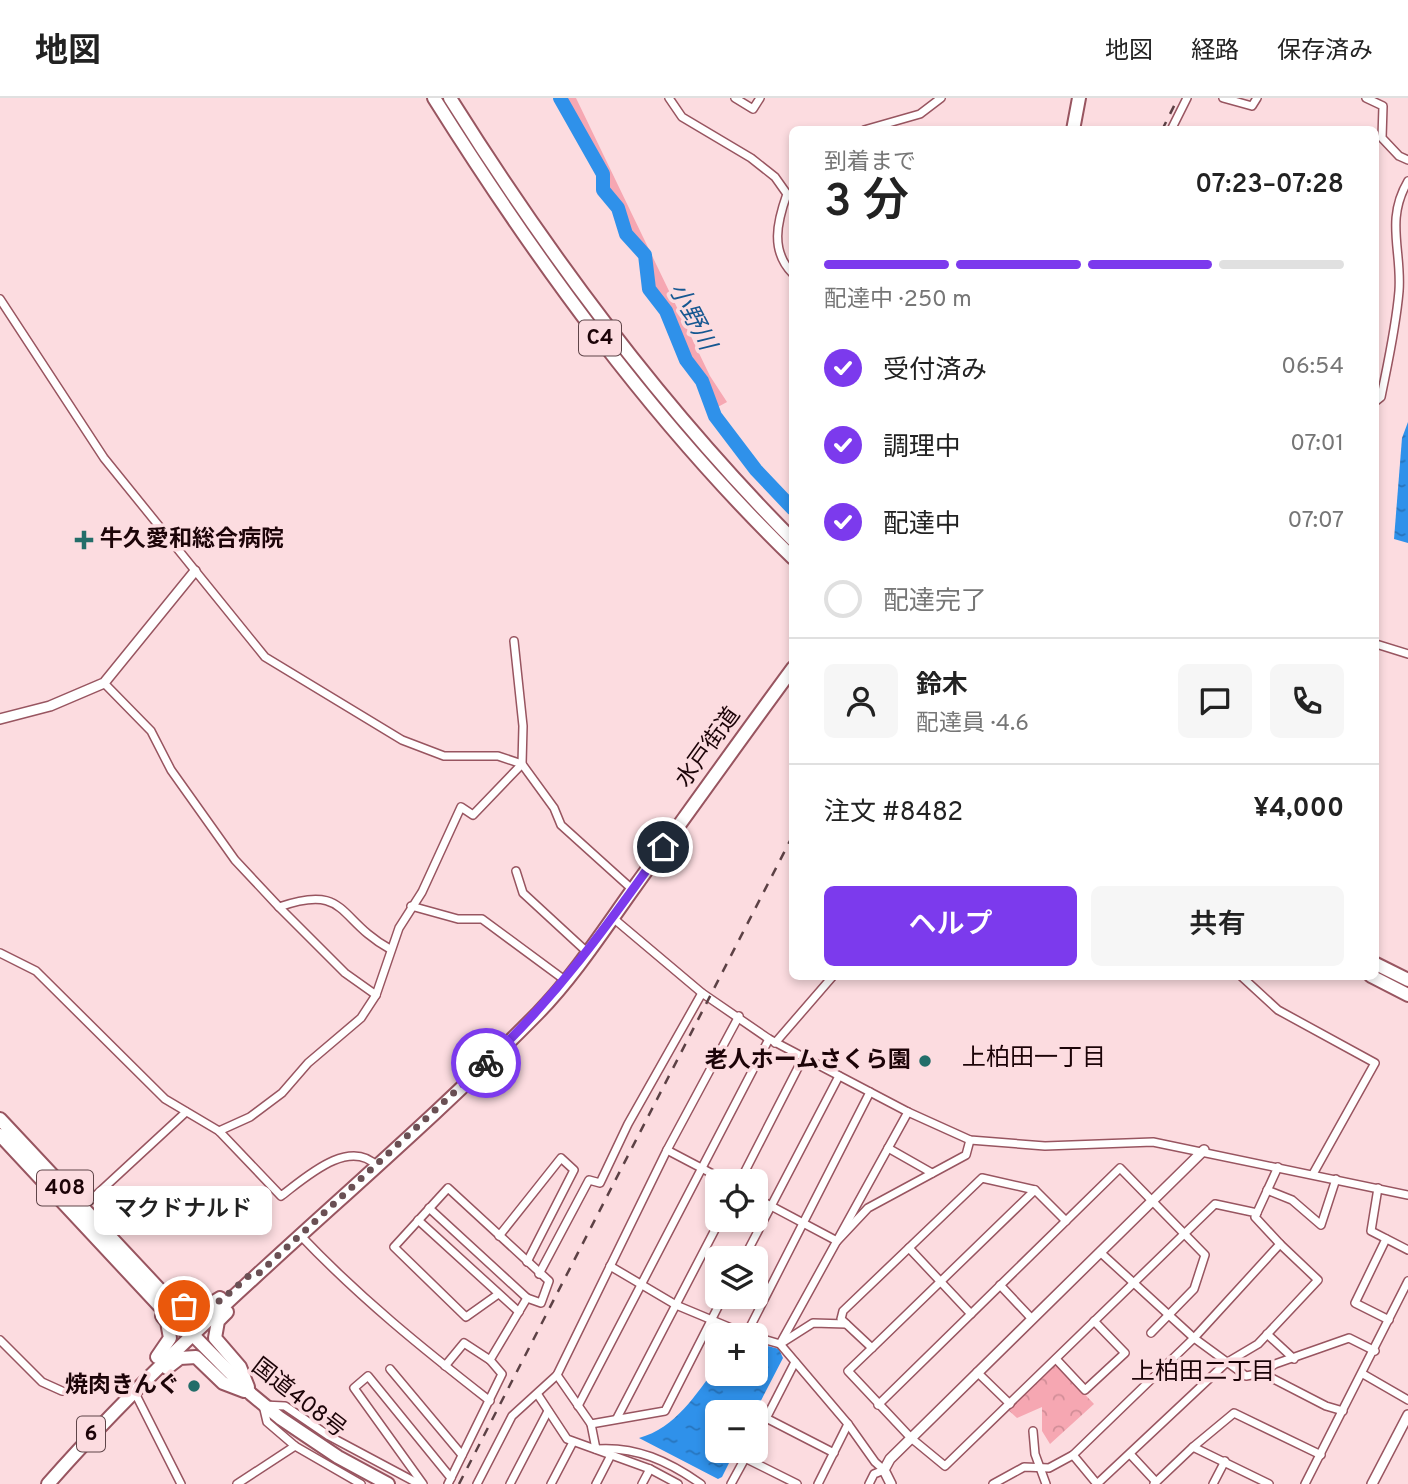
<!DOCTYPE html>
<html lang="ja">
<head>
<meta charset="utf-8">
<style>
	:root { --surface:#fff; --page:#f6f6f6; --text:#222; --muted:#767676; --line:#e0e0e0; --accent:#7c3aed }
	body { margin:0; font-family:Overpass,"Noto Sans JP",sans-serif; background:var(--page); color:var(--text); height:100vh; display:flex; flex-direction:column; font-size:26px; white-space:nowrap }
	* { box-sizing:border-box; margin:0 }
	p { font-size:23px; color:var(--muted) }
	.icon { flex:none; width:38px; height:38px; fill:none; stroke:currentColor; stroke-width:2; stroke-linecap:round; stroke-linejoin:round }
	.map { position:relative; flex:1; overflow:hidden }
	.drawer { position:absolute; left:789px; top:28px; width:590px; height:854px; display:flex; flex-direction:column; background:var(--surface); border-radius:10px; box-shadow:0 4px 10px #0003 }
	.drawer>* { flex:none }
	.fabs { position:absolute; left:705px; top:1071px; display:grid; gap:14px }
	.fabs a { display:grid; place-items:center; width:63px; height:63px; border-radius:10px; background:var(--surface); box-shadow:0 4px 10px #0003; font-size:35px }
	.pin { position:absolute; display:grid; place-items:center; width:60px; height:60px; color:#fff; margin:-30px; border:4px solid #fff; border-radius:50%; box-shadow:0 2px 7px #0007 }
	.courier { position:absolute; display:grid; place-items:center; width:70px; height:70px; margin:-35px; border:5px solid #7c3aed; border-radius:50%; background:#fff; color:#222; box-shadow:0 2px 9px #0007 }
	.bubble { position:absolute; height:49px; border-radius:10px; background:var(--surface); box-shadow:0 4px 10px #0003; font-size:23px; font-weight:600; line-height:49px; text-align:center }
	.overview em { font-style:normal; font-weight:600 }
	.overview div { display:flex; flex-direction:column-reverse }
	.overview { display:flex; align-items:center; justify-content:space-between; height:119px; padding:0 35px }
	h1 { font-size:46px; font-weight:600; line-height:52px }
	.bar { display:grid; grid-template-columns:repeat(4,1fr); gap:10px 7px; align-content:center; height:84px; padding:0 35px }
	.bar i { height:9px; border-radius:5px; background:var(--line) }
	.bar .active { background:var(--accent) }
	.bar p { grid-column:span 4 }
	.line { display:flex; align-items:center; gap:18px; padding:0 35px; border-top:2px solid var(--line) }
	.line div { flex:1 }
	.round { display:grid; place-items:center; flex:none; width:74px; height:74px; border-radius:10px; background:var(--page) }
	ol { padding:0 35px; list-style:none }
	li { display:flex; align-items:center; gap:21px; height:77px }
	li p { margin-inline-start:auto }
	li .icon { padding:7px; border-radius:50%; background:var(--accent); color:#fff; stroke-width:4 }
	li:last-child { color:var(--muted) }
	li i { width:38px; height:38px; border:4px solid var(--line); border-radius:50% }
	.cta { display:flex; gap:14px; margin-top:auto; padding:14px 35px }
	.cta a { flex:1; height:80px; border-radius:10px; background:var(--accent); color:#fff; font-size:28px; font-weight:600; line-height:80px; text-align:center }
	.cta a+a { background:var(--page); color:var(--text) }
	header { display:flex; align-items:center; gap:42px; box-sizing:border-box; height:98px; padding:0 35px; background:var(--surface); border-bottom:2px solid var(--line) }
	header strong { font-size:33px }
	nav { display:flex; gap:38px; margin-inline-start:auto; font-size:24px }
	.map>svg:first-child { display:block }
	.grass { fill:#f6a7b2 }
	.park { fill:url(#park-crowns) }
	.water { fill:url(#water-ripples) }
	.lines { fill:none; stroke-linecap:round; stroke-linejoin:round }
	.river { stroke:#2f91ea; stroke-width:14 }
	.minor-casing { stroke:#985560; stroke-width:10 }
	.tertiary-casing { stroke:#985560; stroke-width:12 }
	.trunk-casing { stroke:#985560; stroke-width:16 }
	.motorway-casing { stroke:#985560; stroke-width:16 }
	.minor { stroke:#fff; stroke-width:7 }
	.tertiary { stroke:#fff; stroke-width:9 }
	.trunk { stroke:#fff; stroke-width:12 }
	.motorway { stroke:#fff; stroke-width:12 }
	.rail { stroke:#5c4145; stroke-width:2.5; stroke-dasharray:9 9; stroke-linecap:butt }
	.done { stroke:#6a5054; stroke-width:7; stroke-dasharray:0 12.6 }
	.route { stroke:#7c3aed; stroke-width:9 }
	.poi-dot { fill:#236d69; stroke:#fcdce0; stroke-width:2.5 }
	.labels { text-anchor:middle; dominant-baseline:central; stroke-width:7; stroke-linejoin:round; paint-order:stroke }
	.shield { fill:#fcdce0; stroke:#5f4549; stroke-width:2 }
	.shield-label { font-size:21px; font-weight:bold; fill:#1c0408 }
	.poi-label { font-size:23px; font-weight:bold; fill:#1c0408; stroke:#fcdce0; text-anchor:end }
	.street-label { font-size:23px; fill:#1c0408; stroke:#fcdce0 }
	.water-label { font-size:24px; font-style:italic; fill:#165791; stroke:#fcdce0 }
	.neighbourhood-label { font-size:24px; fill:#1c0408; stroke:#fcdce0 }
</style>
</head>
<body>
<header>
<strong>地図</strong>
<nav><a>地図</a><a>経路</a><a>保存済み</a></nav>
</header>
<div class="map">
<svg width="1408" height="1386" viewBox="0 0 1408 1386">
	<defs>
		<pattern id="park-crowns" width="20" height="18" patternUnits="userSpaceOnUse" patternTransform="scale(1.75)"><rect width="20" height="18" fill="#f6a7b2"/><path d="M2 6a3 3 0 1 1 6 0M12 15a3 3 0 1 1 6 0" fill="none" stroke="#d28e98"/></pattern>
		<pattern id="water-ripples" width="26" height="14" patternUnits="userSpaceOnUse" patternTransform="scale(1.75)"><rect width="26" height="14" fill="#2f91ea"/><path d="M2 4q2-2 4 0t4 0M15 11q2-2 4 0t4 0" fill="none" stroke="#2774bc"/></pattern>
	</defs>
	<rect width="100%" height="100%" fill="#fcdce0"/>
	<path class="grass" d="M564,0H576L710,278L727,304L716,310L705,279L685,249L669,213L651,191L649,159L633,143L619,107L610,101L604,74L574,25Z"/>
	<path class="park" d="M1051,1266H1056L1094,1306L1050,1346L1042,1333V1309L1017,1320L1006,1310Z"/>
	<g class="water">
		<path d="M1408,324V445L1394,441L1402,340Z"/>
		<path d="M756,1245L779,1251L783,1260L755,1314H718V1353H735L722,1379L718,1381L639,1340C676,1330 696,1296 717,1268L718,1276H756Z"/>
	</g>
	<g class="lines">
		<path class="river" d="M560,0L603,76V92L618,110L626,136L645,157L649,191L666,213L686,262L702,283L715,318L756,372L793,411"/>
		<g class="minor-casing">
			<g id="minor">
				<path d="M669,0L682,19L751,60L775,79L787,96C777,124 770,153 793,176"/>
				<path d="M735,0L753,11L760,0"/>
				<path d="M1223,0L1252,8L1257,0"/>
				<path d="M1366,0L1383,8L1382,40L1399,58L1408,62"/>
				<path d="M864,32L920,16L941,0"/>
				<path d="M1171,32L1187,0"/>
				<path d="M0,201L104,360L265,559L402,642L444,658H498L522,666L554,710L561,727L633,792"/>
				<path d="M1376,303L1381,299C1388,264 1396,229 1399,193C1402,152 1385,122 1408,83"/>
				<path d="M1376,546L1408,556"/>
				<path d="M104,585L151,633L171,672L235,762L279,809C348,785 337,822 390,851"/>
				<path d="M516,773L523,795L587,854"/>
				<path d="M411,808L458,821H482L566,883"/>
				<path d="M279,809L345,875L376,897"/>
				<path d="M613,820L702,895L769,941L908,1014L970,1042L1045,1048L1153,1044L1408,1097"/>
				<path d="M0,855L36,873L165,1001L219,1033L281,1098C305,1080 349,1039 377,1068"/>
				<path d="M1241,878L1278,912L1375,965L1313,1076"/>
				<path d="M775,945L833,878"/>
				<path d="M219,1033L250,1019L282,995L308,965L361,920L376,897L399,830L422,794L461,709L473,717L522,666L523,628L514,543"/>
				<path d="M888,1050L932,1075"/>
				<path d="M667,1052L726,1083"/>
				<path d="M740,1083L803,960"/>
				<path d="M1378,1090L1371,1133L1408,1152"/>
				<path d="M1267,1092L1292,1102L1321,1127L1336,1081"/>
				<path d="M756,1100L837,1143L868,1110L966,1057L970,1042"/>
				<path d="M429,1110L527,1200"/>
				<path d="M81,1111L186,1014"/>
				<path d="M418,1122L519,1214"/>
				<path d="M1066,1123L1035,1092L982,1080L843,1213L841,1221L872,1250L848,1273L911,1340L945,1368L1215,1106L1257,1115"/>
				<path d="M300,1137C360,1200 422,1250 490,1303"/>
				<path d="M499,1138L561,1060L574,1072L527,1164"/>
				<path d="M1386,1141L1355,1205L1389,1222"/>
				<path d="M909,1150L971,1216"/>
				<path d="M1101,1155L1194,1240L1246,1278L1262,1275L1326,1308L1343,1313"/>
				<path d="M744,1160L839,978"/>
				<path d="M610,1168L676,1207L748,1237"/>
				<path d="M539,1176L589,1082L600,1085L628,1026L702,895"/>
				<path d="M1000,1187L1032,1221"/>
				<path d="M1267,1236L1294,1261"/>
				<path d="M746,1237L870,994"/>
				<path d="M756,1239L780,1246L813,1225L846,1226"/>
				<path d="M0,1242L42,1284L62,1293"/>
				<path d="M872,1250L1035,1092"/>
				<path d="M1056,1261L1085,1292L1125,1255L1094,1223"/>
				<path d="M445,1268L464,1245L490,1262"/>
				<path d="M390,1271L462,1357"/>
				<path d="M977,1274L1010,1306"/>
				<path d="M1262,1275L1275,1266L1349,1240L1375,1253"/>
				<path d="M1363,1276L1408,1302"/>
				<path d="M557,1277L591,1326L665,1313L723,1199"/>
				<path d="M134,1293L181,1386"/>
				<path d="M538,1297L567,1341L650,1371L678,1386"/>
				<path d="M878,1307L1120,1070L1205,1157L1194,1191L1151,1235"/>
				<path d="M578,1308L769,941"/>
				<path d="M617,1320L720,1122"/>
				<path d="M766,1320L834,1355"/>
				<path d="M591,1326L596,1351C636,1348 668,1363 701,1386"/>
				<path d="M1033,1333L1035,1356L1046,1386"/>
				<path d="M756,1340L795,1264"/>
				<path d="M1193,1349L1234,1315L1321,1357"/>
				<path d="M1130,1356L1156,1384"/>
				<path d="M1073,1357L1097,1386L1226,1265L1258,1246L1318,1182L1280,1146"/>
				<path d="M745,1360L797,1386"/>
				<path d="M884,1372L875,1364L848,1326L780,1246L908,1014"/>
				<path d="M237,1386L295,1348"/>
				<path d="M361,1386L295,1348L267,1324L263,1307L285,1308L329,1338L419,1386"/>
				<path d="M423,1386L354,1290L368,1278L451,1380"/>
				<path d="M448,1386L502,1276L490,1262L527,1200L541,1205L549,1183L448,1090L394,1149L466,1219L497,1197"/>
				<path d="M477,1386L512,1318L557,1277L667,1052L739,918"/>
				<path d="M510,1386L548,1313"/>
				<path d="M551,1386L573,1344"/>
				<path d="M596,1386L611,1357"/>
				<path d="M642,1386L650,1371"/>
				<path d="M731,1386L749,1353"/>
				<path d="M818,1386L848,1326"/>
				<path d="M869,1386L874,1376L884,1372"/>
				<path d="M993,1386L1024,1369L1049,1370L1073,1357L1194,1240L1280,1146L1255,1119L1278,1069"/>
				<path d="M1154,1386L1193,1349L1269,1386"/>
				<path d="M1213,1386L1225,1363"/>
				<path d="M1305,1386L1408,1183"/>
			</g>
		</g>
		<g class="tertiary-casing">
			<g id="tertiary">
				<path d="M0,621L50,608L104,585L195,473"/>
				<path d="M891,1386L884,1372L890,1361L1204,1052"/>
				<path d="M1372,1386L1408,1317"/>
			</g>
		</g>
		<g class="trunk-casing">
			<g id="trunk">
				<path d="M1073,32L1079,0"/>
				<path d="M0,1021L190,1224L192,1236"/>
				<path d="M0,1037L181,1231L192,1236L251,1296L280,1320L338,1359L388,1386"/>
				<path d="M177,1200L187,1210L199,1213L220,1200"/>
				<path d="M227,1214L218,1223L215,1240L240,1269L248,1289"/>
				<path d="M157,1259L170,1240L167,1224L162,1218"/>
				<path d="M167,1270L180,1260L196,1259L223,1285L244,1293"/>
				<path d="M48,1386C198,1215 379,1077 538,915C575,877 605,830 636,787C688,715 740,642 793,570"/>
			</g>
		</g>
		<g class="motorway-casing">
			<g id="motorway">
				<path d="M434,0C537,164 653,324 793,460"/>
				<path d="M450,0C549,158 661,309 793,442"/>
				<path d="M1376,866L1408,882"/>
				<path d="M1371,878L1408,897"/>
			</g>
		</g>
		<use href="#minor" class="minor"/>
		<use href="#tertiary" class="tertiary"/>
		<use href="#trunk" class="trunk"/>
		<use href="#motorway" class="motorway"/>
		<g class="rail">
			<path d="M1162,32L1178,0"/>
			<path d="M459,1386L793,737"/>
		</g>
	</g>
	<g class="lines">
		<path class="done" d="M184,1208C207,1223 233,1190 250,1177L258,1176L486,965"/>
		<path class="route" d="M486,965C556,899 608,827 663,749"/>
	</g>
	<g class="poi-dot">
		<path d="M80.5 431.5h7v7h7v7h-7v7h-7v-7h-7v-7h7z"/>
		<circle cx="925" cy="963" r="7"/>
		<circle cx="194" cy="1288" r="7"/>
	</g>
	<g class="labels">
		<g class="shield">
			<rect x="579" y="222.5" width="42" height="35" rx="5"/>
			<rect x="37" y="1072.5" width="56" height="35" rx="5"/>
			<rect x="77" y="1318.5" width="28" height="35" rx="5"/>
		</g>
		<g class="shield-label">
			<text x="600" y="240">C4</text>
			<text x="65" y="1090">408</text>
			<text x="91" y="1336">6</text>
		</g>
		<g class="poi-label">
			<text x="100" y="442" text-anchor="start">牛久愛和総合病院</text>
			<text x="911" y="963">老人ホームさくら園</text>
			<text x="180" y="1288">焼肉きんぐ</text>
		</g>
		<g class="street-label">
			<text transform="translate(709 650) rotate(-54)">水戸街道</text>
			<text transform="translate(298 1301) rotate(38)">国道408号</text>
		</g>
		<g class="water-label">
			<text transform="translate(691 219) rotate(62)">小野川</text>
		</g>
		<g class="neighbourhood-label">
			<text x="1034" y="961">上柏田一丁目</text>
			<text x="1203" y="1275">上柏田二丁目</text>
		</g>
	</g>
</svg>
<div class="fabs">
<a><svg class="icon" aria-label="locate" viewBox="0 0 24 24"><circle cx="12" cy="12" r="6"/><path d="M12 2v4M12 18v4M2 12h4M18 12h4"/></svg></a>
<a><svg class="icon" aria-label="layers" viewBox="0 0 24 24"><path d="M12 4l9 5-9 5-9-5zM3 14l9 5 9-5"/></svg></a>
<a>+</a>
<a>−</a>
</div>
<div class="pin" style="left:184px;top:1208px;background:#ea580c"><svg class="icon" aria-label="bag" viewBox="0 0 24 24"><path d="M5 8h14l-1 12H6zM9 8a3 3 0 0 1 6 0"/></svg></div>
<div class="pin" style="left:663px;top:749px;background:#1f2937"><svg class="icon" aria-label="home" viewBox="0 0 24 24"><path d="M3 11l9-7 9 7M6 9v11h12V9"/></svg></div>
<div class="courier" style="left:486px;top:965px"><svg class="icon" aria-label="bike" viewBox="0 0 24 24"><circle cx="6" cy="16" r="4"/><circle cx="18" cy="16" r="4"/><path d="M6 16l4-8h5l3 8M10 8l3 8H6M13 5h3"/></svg></div>
<div class="bubble" style="left:94px;top:1088px;width:178px">マクドナルド</div>
<section class="drawer">
<div class="overview"><div><h1>3 分</h1><p>到着まで</p></div><em>07:23–07:28</em></div>
<div class="bar"><i class="active"></i><i class="active"></i><i class="active"></i><i></i><p>配達中 · 250 m</p></div>
<ol>
<li><svg class="icon" aria-label="check" viewBox="0 0 24 24"><path d="M5 12l5 5 9-10"/></svg>受付済み<p>06:54</p></li>
<li><svg class="icon" aria-label="check" viewBox="0 0 24 24"><path d="M5 12l5 5 9-10"/></svg>調理中<p>07:01</p></li>
<li><svg class="icon" aria-label="check" viewBox="0 0 24 24"><path d="M5 12l5 5 9-10"/></svg>配達中<p>07:07</p></li>
<li><i></i>配達完了</li>
</ol>
<div class="line" style="height:126px"><a class="round"><svg class="icon" aria-label="person" viewBox="0 0 24 24"><circle cx="12" cy="8" r="4"/><path d="M4 21q1-7 8-7t8 7"/></svg></a><div><b>鈴木</b><p>配達員 · 4.6</p></div><a class="round"><svg class="icon" aria-label="chat" viewBox="0 0 24 24"><path d="M4 5h16v11H9l-5 4z"/></svg></a><a class="round"><svg class="icon" aria-label="phone" viewBox="0 0 24 24"><path d="M5 4h4l2 5-3 2q2 4 5 5l2-3 5 2v4C11 20 4 13 5 4z"/></svg></a></div>
<div class="line" style="height:91px"><div>注文 #8482</div><b>¥4,000</b></div>
<div class="cta"><a>ヘルプ</a><a>共有</a></div>
</section>
</div>
</body>
</html>
